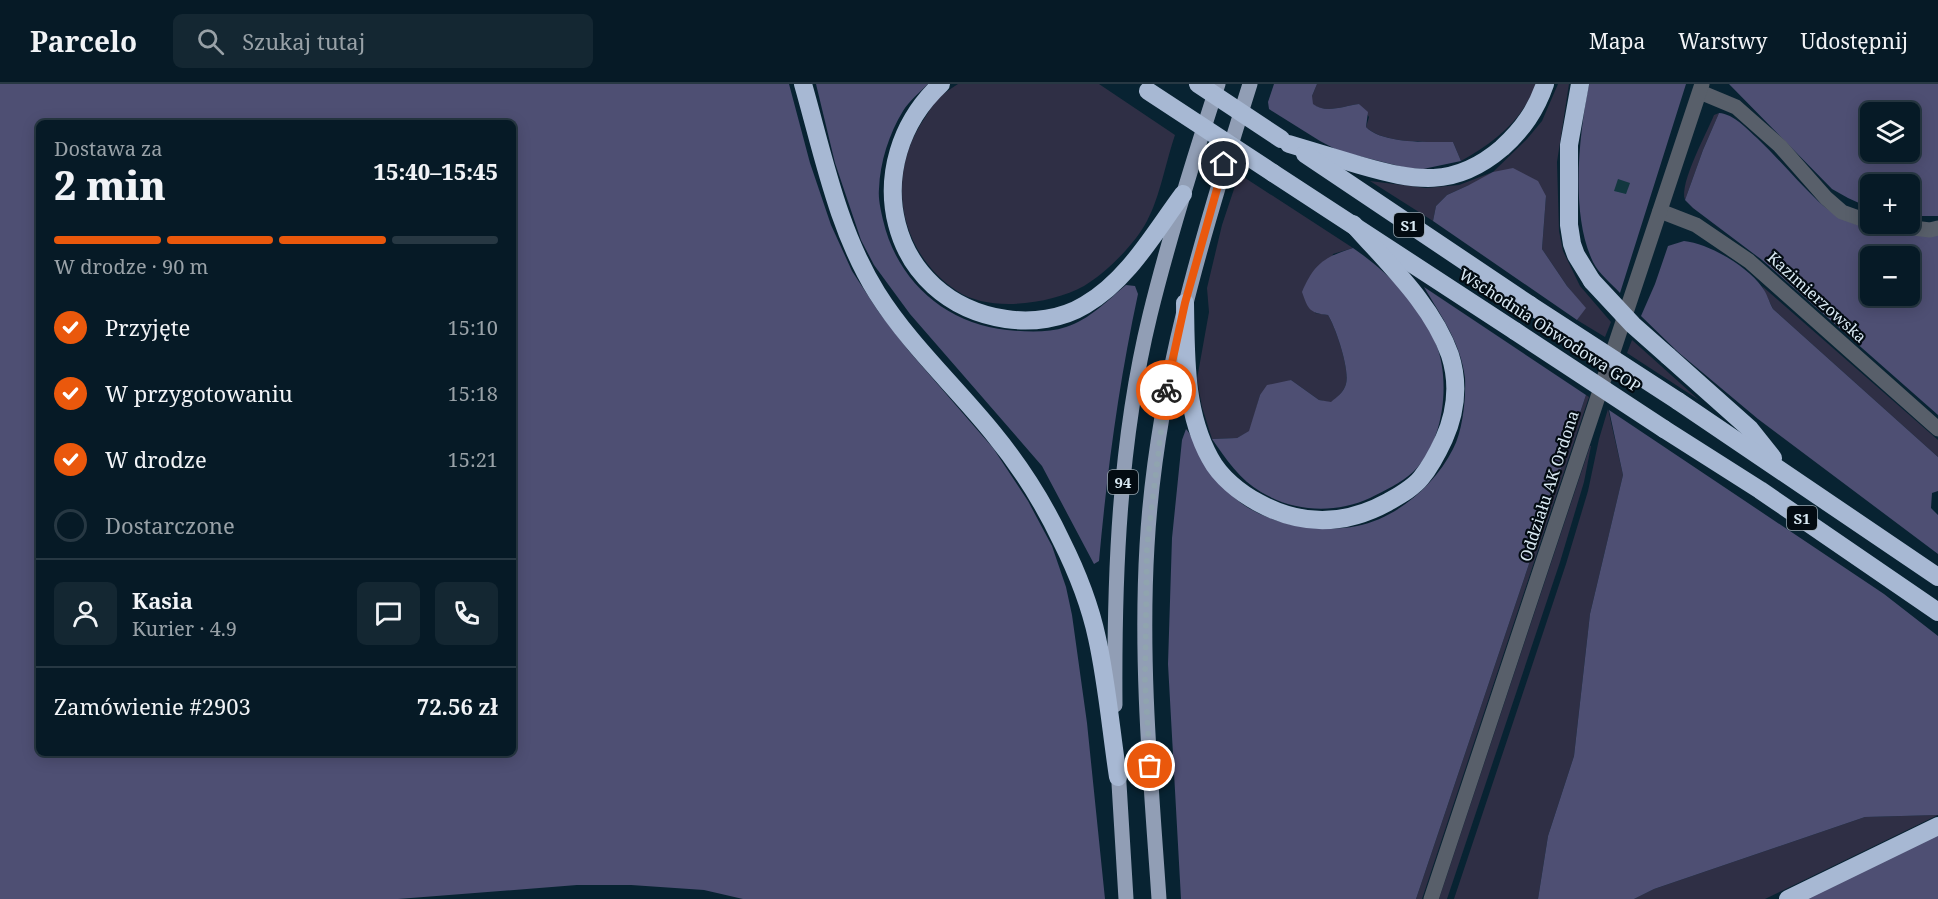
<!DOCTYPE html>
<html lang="pl">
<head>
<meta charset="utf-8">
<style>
	:root { --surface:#061a26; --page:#142732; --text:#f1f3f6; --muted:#98a1a7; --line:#273843; --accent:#ea580c }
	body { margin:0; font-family:"Noto Serif",serif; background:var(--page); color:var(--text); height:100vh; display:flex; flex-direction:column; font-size:22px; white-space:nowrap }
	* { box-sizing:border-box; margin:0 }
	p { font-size:20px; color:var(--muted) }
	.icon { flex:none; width:33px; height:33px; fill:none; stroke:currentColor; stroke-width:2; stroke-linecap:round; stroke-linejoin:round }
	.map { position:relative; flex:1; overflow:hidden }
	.sheet { position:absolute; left:36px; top:36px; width:480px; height:636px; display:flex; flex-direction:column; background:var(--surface); border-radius:9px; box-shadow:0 3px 15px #0003,0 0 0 2px var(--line) }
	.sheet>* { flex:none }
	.controls { position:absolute; left:1860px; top:18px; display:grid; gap:12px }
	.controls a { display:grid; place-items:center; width:60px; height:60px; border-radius:9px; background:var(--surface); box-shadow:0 3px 15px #0003,0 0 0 2px var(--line); font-size:30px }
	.pin { position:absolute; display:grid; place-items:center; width:51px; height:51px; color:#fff; margin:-26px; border:3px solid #fff; border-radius:50%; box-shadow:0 2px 6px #0007 }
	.courier { position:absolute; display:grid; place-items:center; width:60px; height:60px; margin:-30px; border:4px solid #ea580c; border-radius:50%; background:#fff; color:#222; box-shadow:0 2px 8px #0007 }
	.overview em { font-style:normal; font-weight:800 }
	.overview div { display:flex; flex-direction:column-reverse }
	.overview { display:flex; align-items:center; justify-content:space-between; height:102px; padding:0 18px }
	h1 { font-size:39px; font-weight:800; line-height:45px }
	.bar { display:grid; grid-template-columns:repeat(4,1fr); gap:9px 6px; align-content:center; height:72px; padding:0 18px }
	.bar i { height:8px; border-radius:4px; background:var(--line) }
	.bar .current { background:var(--accent) }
	.bar p { grid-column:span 4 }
	.line { display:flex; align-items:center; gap:15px; padding:0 18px; border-top:2px solid var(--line) }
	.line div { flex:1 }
	.round { display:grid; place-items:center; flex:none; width:63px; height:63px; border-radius:9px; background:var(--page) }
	ol { padding:0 18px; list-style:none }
	li { display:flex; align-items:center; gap:18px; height:66px }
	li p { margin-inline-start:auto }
	li .icon { padding:6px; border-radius:50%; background:var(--accent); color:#fff; stroke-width:4 }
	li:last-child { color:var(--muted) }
	li i { width:33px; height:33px; border:3px solid var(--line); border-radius:50% }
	header { display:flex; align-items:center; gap:36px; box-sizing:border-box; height:84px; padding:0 30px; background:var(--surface); border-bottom:2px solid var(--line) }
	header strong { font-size:28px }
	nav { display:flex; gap:33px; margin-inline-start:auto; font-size:21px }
	.search { width:420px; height:54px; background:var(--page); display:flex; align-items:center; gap:15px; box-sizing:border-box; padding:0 21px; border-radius:9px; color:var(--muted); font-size:22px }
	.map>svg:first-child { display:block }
	.green { fill:#2f2f45 }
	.forest { fill:#4e4f73; fill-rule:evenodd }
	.building { fill:#12373f }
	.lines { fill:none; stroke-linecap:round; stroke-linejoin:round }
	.minor { stroke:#585f6a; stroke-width:15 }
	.major { stroke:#919eb5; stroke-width:15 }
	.highway { stroke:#a7b8d3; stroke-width:18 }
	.highway-bridge { stroke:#a7b8d3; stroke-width:18 }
	.done { stroke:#90a4af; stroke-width:6; stroke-dasharray:0 10.8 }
	.route { stroke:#ea580c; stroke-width:8 }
	.labels { text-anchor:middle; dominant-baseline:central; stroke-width:4.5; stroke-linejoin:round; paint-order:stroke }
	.shield { fill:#030b12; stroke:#99a6b0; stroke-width:1.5 }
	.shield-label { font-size:15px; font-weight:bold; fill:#d9e9f3 }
	.street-label { font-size:16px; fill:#d9e9f3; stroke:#030b12 }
</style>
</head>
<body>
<header>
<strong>Parcelo</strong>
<div class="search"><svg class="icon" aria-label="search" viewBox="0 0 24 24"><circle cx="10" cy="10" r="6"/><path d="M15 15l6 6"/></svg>Szukaj tutaj</div>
<nav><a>Mapa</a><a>Warstwy</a><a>Udostępnij</a></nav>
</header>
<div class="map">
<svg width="1938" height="815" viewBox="0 0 1938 815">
	<rect width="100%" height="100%" fill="#082332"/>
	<g class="green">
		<path d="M958,0H1099L1175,51C1166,77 1160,113 1147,137C1135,160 1106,189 1084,202C1051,220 990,229 957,207C897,167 885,90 926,32C930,26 934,18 940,13C945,8 952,4 958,0Z"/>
		<path d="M1317,0H1536C1522,37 1495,58 1461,77L1453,58C1429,58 1383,60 1366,43L1369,33L1359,20C1344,22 1325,30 1312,20V12Z"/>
		<path d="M1558,0H1569L1557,78L1559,147L1563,167L1580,202L1611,238L1605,253L1577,236L1585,224L1567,202L1542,165L1546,112L1469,101L1447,111L1436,122L1433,137L1370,97L1426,104L1459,101L1493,88L1527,55L1542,37Z"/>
		<path d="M1719,29L1703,66L1685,116C1679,99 1707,49 1714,31Z"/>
		<path d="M1239,90L1353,164L1333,170L1315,229L1328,231C1336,244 1350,286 1346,300C1344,308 1337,313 1332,319L1319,316L1291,296L1260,311L1250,347L1237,354L1212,355L1202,323L1197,295L1209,228L1207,204L1222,141Z"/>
		<path d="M1762,202L1938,356V373L1773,225Z"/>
		<path d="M1632,256L1699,316L1627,269Z"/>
		<path d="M1586,311L1589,313L1422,815H1416Z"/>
		<path d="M1608,325L1623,391L1590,530L1574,672L1548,752L1538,815H1454L1566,480L1588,407L1599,355Z"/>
		<path d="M1590,362H1591L1584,398L1560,478L1447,815H1439Z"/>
		<path d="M1938,731L1765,815H1634L1654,805L1865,733Z"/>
	</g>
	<g class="forest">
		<path d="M0,0H789L810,79L831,141L852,187L878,227L908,266L993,364L1028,417L1052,462L1066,503L1072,531L1087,639L1105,815H743L704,806L631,801H577L398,815H0ZM39,39H513V669H39Z"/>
		<path d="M816,0H928C920,8 909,17 903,27C889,50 880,78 879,105C878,115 881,127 883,136C897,197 946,240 1007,246C1027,248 1048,249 1066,243C1089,236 1108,216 1126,201L1135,202L1138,210C1119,298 1107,388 1099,477L1094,480L1042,382L910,230L874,181L861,156L835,79Z"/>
		<path d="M1274,0H1317L1312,12L1313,20C1325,30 1344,22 1359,20L1368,28L1366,43C1382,60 1430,58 1453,58L1461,77L1423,85L1407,84L1339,67L1320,57L1269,25L1268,18Z"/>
		<path d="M1589,0H1686L1620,209C1612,200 1598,189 1593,178C1570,130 1579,51 1589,0Z"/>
		<path d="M1729,0H1938V132H1910V100H1870V124L1848,114L1832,105ZM1870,28H1910V68H1870Z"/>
		<path d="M1719,29C1734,30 1747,45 1757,54C1778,74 1797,97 1818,117C1848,146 1897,154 1938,151V331L1762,176L1693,124L1685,116L1703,66ZM1870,172H1910V212H1870Z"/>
		<path d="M1513,84L1538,97L1546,112L1542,165L1567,202L1586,224L1577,236L1433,137L1436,122L1447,111L1469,101L1493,88Z"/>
		<path d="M1684,157C1710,160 1747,182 1762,203C1767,209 1769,218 1773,225L1938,373V407L1932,409L1931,424L1938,431V470L1758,335L1678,268L1641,232L1655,200L1668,162Z"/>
		<path d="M1353,164C1387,187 1421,222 1436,260C1451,297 1444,359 1413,388C1401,399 1384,407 1370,414C1335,430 1294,428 1261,408C1240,396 1226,375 1212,355L1237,354L1249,347L1260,311L1267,301L1291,296L1319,316L1331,318C1337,313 1344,308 1346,300C1350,286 1336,244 1328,231C1309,229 1308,225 1302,208C1314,180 1324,173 1353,164Z"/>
		<path d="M1424,203L1586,311L1416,815H1181L1168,580L1172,454L1182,356L1186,345C1192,351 1194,361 1199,369C1207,381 1225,405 1236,415C1252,429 1277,438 1298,442C1317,445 1337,446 1357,442C1397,434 1435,401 1453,365C1463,346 1466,314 1465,294C1461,259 1441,232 1424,203Z"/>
		<path d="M1609,326L1884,510L1938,552V731L1865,733L1654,805L1634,815H1538L1548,752L1574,672L1590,530L1623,391Z"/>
		<path d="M1938,751V815H1805Z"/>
	</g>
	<path class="building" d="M1618,95L1630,99L1626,110L1614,107Z"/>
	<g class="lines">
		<g class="minor">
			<path d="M1700,8L1736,23L1780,62L1826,114L1842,128L1870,138"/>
			<path d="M1660,127L1696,141L1749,177L1938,345"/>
			<path d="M1880,140L1930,146L1938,144"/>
			<path d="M1431,815L1702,0"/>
		</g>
		<g class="major">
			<path d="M1115,621C1114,491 1119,358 1150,231C1169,153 1193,77 1218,0"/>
			<path d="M1118,683L1126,815"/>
			<path d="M1159,815C1151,698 1140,580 1147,462C1156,302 1202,152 1250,0"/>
		</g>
		<g class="highway">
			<path d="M803,0C823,70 838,147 877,209C909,260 955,302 993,349C1020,382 1043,418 1061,456C1076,486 1090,521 1097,554C1107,599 1111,647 1118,693"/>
			<path d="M941,0C856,79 887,217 1006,235C1032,239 1062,235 1085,221C1128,196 1154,149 1183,110"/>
			<path d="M1580,0L1569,61V141L1572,160L1576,171L1592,197"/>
			<path d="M1289,60C1312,67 1336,74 1359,81C1415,97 1454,105 1502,64C1523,45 1536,26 1545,0"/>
			<path d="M1305,70L1530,221"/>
			<path d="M1273,89L1515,247"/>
			<path d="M1185,219C1186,271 1184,327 1210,374C1220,393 1240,409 1259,419C1303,443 1346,441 1388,418C1400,411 1413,404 1421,394C1431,382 1438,368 1444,355C1456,328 1459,299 1450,271C1432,220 1388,180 1353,140"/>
			<path d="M1668,272L1750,345L1773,374"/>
			<path d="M1678,317L1938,493"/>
			<path d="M1664,345L1760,406L1938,528"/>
			<path d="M1788,815L1938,742"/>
		</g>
		<g class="highway-bridge">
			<path d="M1198,0L1281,55"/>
			<path d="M1148,7L1273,89"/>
			<path d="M1592,197L1633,241L1668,272"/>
			<path d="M1530,221L1678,317"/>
			<path d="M1515,247L1664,345"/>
		</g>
	</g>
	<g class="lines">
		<path class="done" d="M1150,682L1145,597L1147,462L1166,306"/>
		<path class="route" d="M1166,306L1185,219L1224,80"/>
	</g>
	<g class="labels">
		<g class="shield">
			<rect x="1394" y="129" width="30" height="24" rx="4.5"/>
			<rect x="1108" y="386" width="30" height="24" rx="4.5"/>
			<rect x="1787" y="422" width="30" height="24" rx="4.5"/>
		</g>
		<g class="shield-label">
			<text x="1409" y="141">S1</text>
			<text x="1123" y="398">94</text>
			<text x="1802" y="434">S1</text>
		</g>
		<g class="street-label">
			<text transform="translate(1817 213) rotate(42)">Kazimierzowska</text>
			<text transform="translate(1550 246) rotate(33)">Wschodnia Obwodowa GOP</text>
			<text transform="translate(1549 402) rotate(-72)">Oddziału AK Ordona</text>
		</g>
	</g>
</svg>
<div class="controls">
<a><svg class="icon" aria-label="layers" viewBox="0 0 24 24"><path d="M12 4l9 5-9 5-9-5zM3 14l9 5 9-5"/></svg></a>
<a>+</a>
<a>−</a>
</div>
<div class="pin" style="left:1150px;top:682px;background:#ea580c"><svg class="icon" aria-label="bag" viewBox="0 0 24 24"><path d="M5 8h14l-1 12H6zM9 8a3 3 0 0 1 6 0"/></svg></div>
<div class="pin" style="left:1224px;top:80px;background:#1f2937"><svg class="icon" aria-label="home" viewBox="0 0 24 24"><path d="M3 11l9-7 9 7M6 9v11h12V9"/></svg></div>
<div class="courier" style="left:1166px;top:306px"><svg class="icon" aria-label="bike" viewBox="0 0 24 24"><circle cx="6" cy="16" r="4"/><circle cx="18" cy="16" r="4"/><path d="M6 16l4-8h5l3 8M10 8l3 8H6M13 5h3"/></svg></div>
<section class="sheet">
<div class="overview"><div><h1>2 min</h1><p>Dostawa za</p></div><em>15:40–15:45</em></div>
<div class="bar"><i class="current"></i><i class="current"></i><i class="current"></i><i></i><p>W drodze · 90 m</p></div>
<ol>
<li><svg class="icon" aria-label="check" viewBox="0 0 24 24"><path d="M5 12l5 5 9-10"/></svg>Przyjęte<p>15:10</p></li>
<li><svg class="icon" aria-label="check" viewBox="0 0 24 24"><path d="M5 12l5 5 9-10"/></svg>W przygotowaniu<p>15:18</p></li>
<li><svg class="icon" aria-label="check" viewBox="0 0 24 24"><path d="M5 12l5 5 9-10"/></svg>W drodze<p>15:21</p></li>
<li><i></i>Dostarczone</li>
</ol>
<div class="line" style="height:108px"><a class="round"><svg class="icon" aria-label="person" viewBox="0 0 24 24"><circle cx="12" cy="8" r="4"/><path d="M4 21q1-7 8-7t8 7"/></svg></a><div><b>Kasia</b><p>Kurier · 4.9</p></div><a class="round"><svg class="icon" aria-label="chat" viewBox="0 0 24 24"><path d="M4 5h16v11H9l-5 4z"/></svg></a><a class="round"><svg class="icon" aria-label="phone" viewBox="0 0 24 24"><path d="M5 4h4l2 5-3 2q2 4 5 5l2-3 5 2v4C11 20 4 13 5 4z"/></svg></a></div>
<div class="line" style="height:78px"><div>Zamówienie #2903</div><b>72.56 zł</b></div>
</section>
</div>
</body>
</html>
